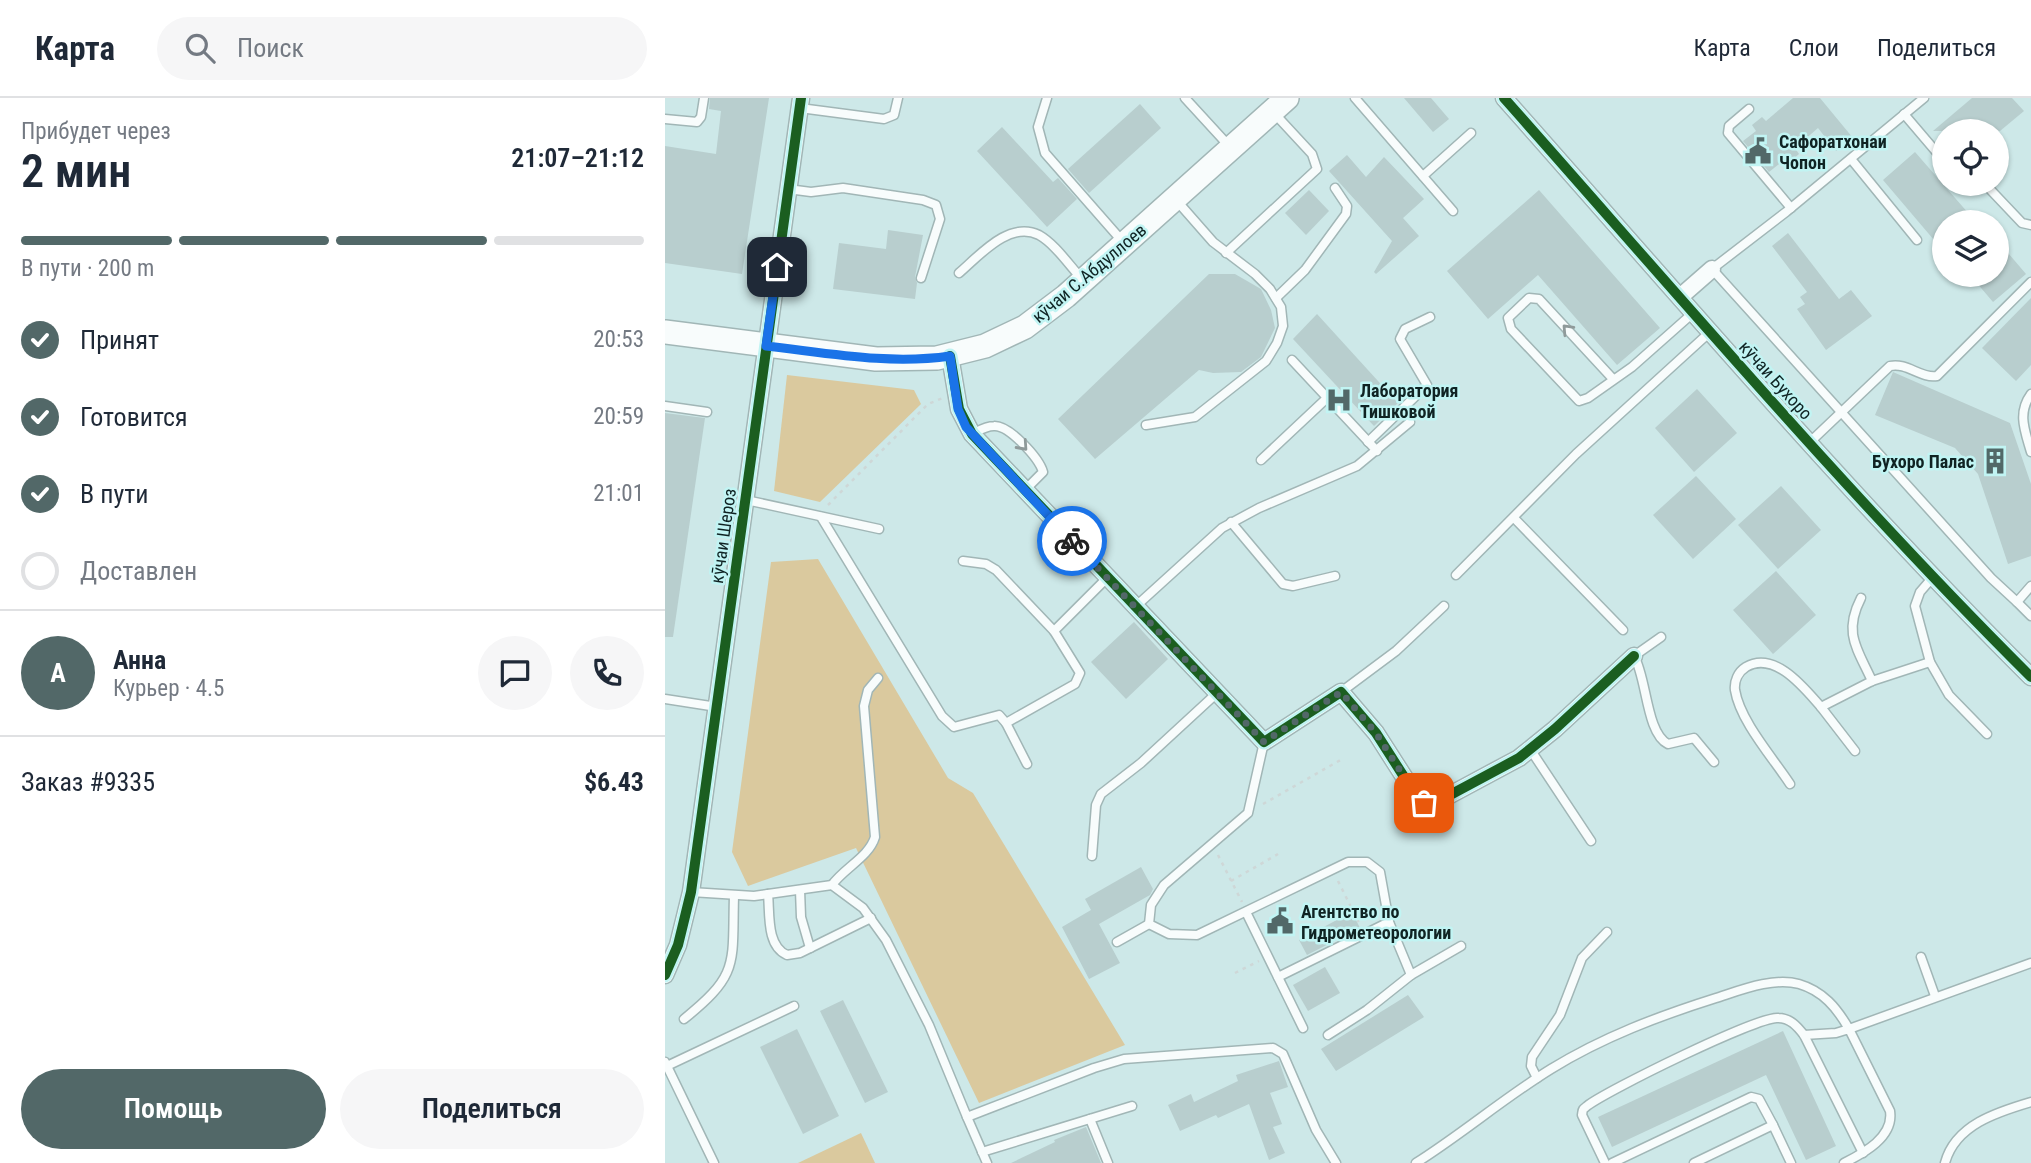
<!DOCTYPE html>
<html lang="ru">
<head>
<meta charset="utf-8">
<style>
	:root { --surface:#fff; --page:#f6f6f7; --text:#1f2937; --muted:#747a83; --line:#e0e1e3; --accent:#526868 }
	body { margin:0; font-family:"Roboto Condensed",sans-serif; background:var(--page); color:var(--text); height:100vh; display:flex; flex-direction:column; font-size:26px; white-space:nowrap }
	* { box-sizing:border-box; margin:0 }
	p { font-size:23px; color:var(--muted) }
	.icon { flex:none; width:38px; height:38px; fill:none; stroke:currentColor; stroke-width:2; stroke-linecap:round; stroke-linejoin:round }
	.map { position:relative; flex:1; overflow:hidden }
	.side { display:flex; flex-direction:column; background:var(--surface); width:665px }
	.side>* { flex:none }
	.buttons { position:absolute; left:1267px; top:21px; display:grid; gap:14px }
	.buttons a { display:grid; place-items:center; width:77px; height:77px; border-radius:50%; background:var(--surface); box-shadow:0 2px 5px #0004; font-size:35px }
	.pin { position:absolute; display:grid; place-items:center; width:60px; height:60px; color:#fff; margin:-30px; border-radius:14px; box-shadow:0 4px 10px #0006 }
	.courier { position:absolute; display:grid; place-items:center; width:70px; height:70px; margin:-35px; border:5px solid #1a73e8; border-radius:50%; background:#fff; color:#222; box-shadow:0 2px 9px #0007 }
	.overview em { font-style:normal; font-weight:600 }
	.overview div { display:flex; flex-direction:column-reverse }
	.overview { display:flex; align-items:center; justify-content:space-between; height:119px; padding:0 21px }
	h1 { font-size:46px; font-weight:600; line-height:52px }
	.bar { display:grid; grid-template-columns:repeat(4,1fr); gap:10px 7px; align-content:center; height:84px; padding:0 21px }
	.bar i { height:9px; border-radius:5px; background:var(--line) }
	.bar .current { background:var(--accent) }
	.bar p { grid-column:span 4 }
	.line { display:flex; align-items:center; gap:18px; padding:0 21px; border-top:2px solid var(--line) }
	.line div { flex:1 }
	.round { display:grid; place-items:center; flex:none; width:74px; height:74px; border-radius:37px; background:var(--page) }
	ol { padding:0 21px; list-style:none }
	li { display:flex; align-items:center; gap:21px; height:77px }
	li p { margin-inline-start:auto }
	li .icon { padding:7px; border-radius:50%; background:var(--accent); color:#fff; stroke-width:4 }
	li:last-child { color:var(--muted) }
	li i { width:38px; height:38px; border:4px solid var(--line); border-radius:50% }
	.action { display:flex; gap:14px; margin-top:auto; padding:14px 21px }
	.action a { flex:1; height:80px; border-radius:42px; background:var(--accent); color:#fff; font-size:28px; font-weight:600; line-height:80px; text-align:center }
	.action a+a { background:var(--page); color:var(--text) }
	header { display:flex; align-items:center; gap:42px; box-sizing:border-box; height:98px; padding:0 35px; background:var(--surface); border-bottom:2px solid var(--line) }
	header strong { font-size:33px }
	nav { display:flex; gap:38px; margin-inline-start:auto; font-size:24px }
	.search { width:490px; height:63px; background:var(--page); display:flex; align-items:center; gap:18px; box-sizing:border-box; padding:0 24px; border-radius:38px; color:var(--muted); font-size:26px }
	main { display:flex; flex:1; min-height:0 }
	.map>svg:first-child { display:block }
	.green { fill:#dac99e }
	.building { fill:#b8cece }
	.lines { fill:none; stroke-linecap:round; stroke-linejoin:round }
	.lane-casing { stroke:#a1b6b6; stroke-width:11 }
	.street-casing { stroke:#a1b6b6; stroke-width:19 }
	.secondary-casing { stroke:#a1b6b6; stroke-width:26 }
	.path { stroke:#ced7d7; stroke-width:2.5; stroke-dasharray:3.5 5; stroke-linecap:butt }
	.lane { stroke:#f8fcfc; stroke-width:8 }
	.street { stroke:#f8fcfc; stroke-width:16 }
	.secondary { stroke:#f8fcfc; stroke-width:23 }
	.cycleway-casing { stroke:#c1f4f3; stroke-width:15 }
	.cycleway { stroke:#1b5e20; stroke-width:10 }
	.oneway { stroke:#8f9a9a }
	.done { stroke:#526868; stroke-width:7; stroke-dasharray:0 12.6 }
	.route { stroke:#1a73e8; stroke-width:9 }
	.labels { text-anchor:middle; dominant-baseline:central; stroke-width:5; stroke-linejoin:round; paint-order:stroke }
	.poi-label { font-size:18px; font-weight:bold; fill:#0f2323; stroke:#c1f4f3; text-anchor:start }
	.street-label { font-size:18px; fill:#0f2323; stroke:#c1f4f3 }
</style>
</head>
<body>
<header>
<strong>Карта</strong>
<div class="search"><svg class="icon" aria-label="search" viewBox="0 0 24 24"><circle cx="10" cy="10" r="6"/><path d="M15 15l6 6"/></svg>Поиск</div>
<nav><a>Карта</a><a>Слои</a><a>Поделиться</a></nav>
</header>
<main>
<section class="side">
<div class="overview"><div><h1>2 мин</h1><p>Прибудет через</p></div><em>21:07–21:12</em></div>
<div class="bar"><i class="current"></i><i class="current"></i><i class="current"></i><i></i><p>В пути · 200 m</p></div>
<ol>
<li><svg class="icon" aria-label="check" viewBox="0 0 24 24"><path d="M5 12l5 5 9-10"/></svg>Принят<p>20:53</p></li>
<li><svg class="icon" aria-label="check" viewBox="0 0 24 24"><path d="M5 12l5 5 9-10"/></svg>Готовится<p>20:59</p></li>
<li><svg class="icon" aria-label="check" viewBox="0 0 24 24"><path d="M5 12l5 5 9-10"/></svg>В пути<p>21:01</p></li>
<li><i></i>Доставлен</li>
</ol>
<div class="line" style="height:126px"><b class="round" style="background:var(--accent);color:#fff">А</b><div><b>Анна</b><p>Курьер · 4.5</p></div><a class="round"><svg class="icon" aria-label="chat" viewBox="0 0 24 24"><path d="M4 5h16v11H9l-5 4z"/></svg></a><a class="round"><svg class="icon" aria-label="phone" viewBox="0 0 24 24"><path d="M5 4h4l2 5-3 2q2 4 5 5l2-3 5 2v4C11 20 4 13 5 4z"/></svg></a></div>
<div class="line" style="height:91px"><div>Заказ #9335</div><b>$6.43</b></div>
<div class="action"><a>Помощь</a><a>Поделиться</a></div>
</section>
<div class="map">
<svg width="1366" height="1065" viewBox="0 0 1366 1065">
	<rect width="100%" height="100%" fill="#cde8e8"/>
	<g class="green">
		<path d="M122,277L249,292L256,306L155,404L109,393Z"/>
		<path d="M153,461L283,680L308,695L460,947L314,1005L191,750L83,788L67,754L106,464Z"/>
		<path d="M196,1035L210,1065H133Z"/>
	</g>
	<g class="building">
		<path d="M45,0H104L77,176L0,165V48L51,56L56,13L44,11Z"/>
		<path d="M739,0H766L784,21L768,34Z"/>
		<path d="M1128,0H1155L1188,40L1171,53L1153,30L1130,50L1134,56L1121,67L1118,63L1104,74L1078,43L1091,33L1087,27L1097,19L1101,23Z"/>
		<path d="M1307,0H1347L1359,13L1335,33H1268Z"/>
		<path d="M475,6L496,30L424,95L403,71Z"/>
		<path d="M337,29L388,84L393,80L412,101L382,129L312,53Z"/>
		<path d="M1250,54L1311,124H1279V134L1269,142L1218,82Z"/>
		<path d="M682,57L701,79L719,59L759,101L738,120L754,138L711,176L709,174L727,143L664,73Z"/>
		<path d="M644,92L664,113L641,137L620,115Z"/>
		<path d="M874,92L995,230L952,267L873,177L823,221L782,173Z"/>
		<path d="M223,132L258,137L250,179L252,185L250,201L168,191L174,145L221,151Z"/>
		<path d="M1123,135L1174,201L1186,192L1207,218L1161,252L1132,211L1140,206L1135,199L1142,194L1107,148Z"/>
		<path d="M1332,142L1361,176L1328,204L1305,177H1332Z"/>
		<path d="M544,176H570L596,191L606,212L610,230L596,259L576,274L548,275L534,272L430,361L393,321Z"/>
		<path d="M1366,200V267L1351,283L1317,250Z"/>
		<path d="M652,216L733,305L709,328L628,241Z"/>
		<path d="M1228,274L1345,325L1366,386V458L1343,466L1313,376L1290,350L1210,317Z"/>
		<path d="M1032,291L1072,335L1029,374L990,330Z"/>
		<path d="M0,315L40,320L8,539H0Z"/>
		<path d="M1031,378L1071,421L1028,461L988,417Z"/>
		<path d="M1116,388L1156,432L1113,471L1073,427Z"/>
		<path d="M1111,473L1151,517L1108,556L1068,512Z"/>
		<path d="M469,524L503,561L461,601L426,564Z"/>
		<path d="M476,769L488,791L485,797L434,826L455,865L424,881L397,829L426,812L420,801Z"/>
		<path d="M687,814L695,830L642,857L634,842Z"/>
		<path d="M660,869L675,895L643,913L628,887Z"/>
		<path d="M743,897L759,919L671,973L656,951Z"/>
		<path d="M178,902L223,994L200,1005L155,913Z"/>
		<path d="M132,931L174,1018L138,1036L95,949Z"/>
		<path d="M1118,933L1171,1048L1141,1062L1101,977L947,1049L933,1019Z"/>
		<path d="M614,963L623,989L605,995L617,1026L608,1029L620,1055L604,1062L584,1006L553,1020L551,1017L515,1033L503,1007L526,996L529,1004L573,983L571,977Z"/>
		<path d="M421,1029L436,1065H346L390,1044L389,1042Z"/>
	</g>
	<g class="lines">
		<g class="lane-casing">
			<g id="lane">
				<path d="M382,0L373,29L380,55L458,144"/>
				<path d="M520,0L564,48"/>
				<path d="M690,0L788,113"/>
				<path d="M1259,0L1121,114L1047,171L1326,480L1352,504L1366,488"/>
				<path d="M135,10L219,21L229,17L233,0"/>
				<path d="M1084,11L1064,28L1063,35L1126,110"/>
				<path d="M1239,16L1279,63"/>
				<path d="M0,21L32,24L36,19L39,0"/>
				<path d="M1186,61L1252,142"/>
				<path d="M758,78L806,35"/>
				<path d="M1320,86L1357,125L1366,127"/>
				<path d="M123,91L146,94L178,90L258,102L271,107L275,121L256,180"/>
				<path d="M561,155L652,71L647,56L609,15"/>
				<path d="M294,175C314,158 344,122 374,137C390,146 404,167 417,181"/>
				<path d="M611,200L640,172L681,116L682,108L670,90"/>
				<path d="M627,262L712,353"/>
				<path d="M948,281L874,201L864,200L843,220L846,231L914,303L923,300L967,269L1028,215"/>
				<path d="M1366,296C1352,315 1360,333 1366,354"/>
				<path d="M0,308L42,314"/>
				<path d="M481,327L530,319L601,263L612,245L618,228L616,209L605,191L590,176L548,144L512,103"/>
				<path d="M307,336C313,333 321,328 329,328C344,327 374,360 378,374L359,393"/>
				<path d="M703,344L762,287L735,241L740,231L765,219"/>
				<path d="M1144,345L1225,268C1242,264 1256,281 1272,278L1366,184"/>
				<path d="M596,362L662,300"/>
				<path d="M81,402L214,431"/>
				<path d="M156,419L277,618L289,629L334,617L341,625L410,586L415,575L389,533L442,480"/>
				<path d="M849,420L958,532"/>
				<path d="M566,424L618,486L628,488L670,478"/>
				<path d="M298,463L321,466L331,472L389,533"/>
				<path d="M791,477L911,356L1045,234"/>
				<path d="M1268,479L1255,494L1250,508L1265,564L1284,597L1322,636"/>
				<path d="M1196,500C1178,535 1192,550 1207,583"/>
				<path d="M1352,504L1366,518"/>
				<path d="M470,509L557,430L594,410L692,368L745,324"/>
				<path d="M996,539L969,558C982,580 981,635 1003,646L1029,640L1049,664"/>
				<path d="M676,594L731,553L779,508"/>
				<path d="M0,601L52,609"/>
				<path d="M1156,609L1190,653"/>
				<path d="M341,625L362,666"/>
				<path d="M599,644L583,715L499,787L486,807L484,826L504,836L532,837L683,764H702L715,774L724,824L746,877L702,912L663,937"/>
				<path d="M865,651L926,743"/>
				<path d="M1125,686C1108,660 1075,623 1070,592C1069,583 1073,574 1081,569C1110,552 1140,591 1156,609L1207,583L1265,564"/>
				<path d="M427,758L431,707L436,696L476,665L552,595"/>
				<path d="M167,787C179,770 204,759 210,739L199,608L203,592L213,580"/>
				<path d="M135,792L136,819L145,850"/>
				<path d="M26,794L89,798L167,787L198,810L221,842L264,927L302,1019L429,970L459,961L608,950L618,956L651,1032L671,1065"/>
				<path d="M103,796C105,815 101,848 122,857L135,855L206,820"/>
				<path d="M581,814L638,930"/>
				<path d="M452,844L484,826"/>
				<path d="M1256,859L1270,898"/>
				<path d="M746,877L796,848"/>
				<path d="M613,879L724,824"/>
				<path d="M19,921C75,876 67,866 69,798"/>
				<path d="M1139,937L1171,935L1184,931L1225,1013C1229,1039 1199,1055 1179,1065"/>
				<path d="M0,964L49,1065"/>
				<path d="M2,968L129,908"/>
				<path d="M872,980L866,968L867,959L895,917L917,860L942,834"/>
				<path d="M302,1019L322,1065"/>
				<path d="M425,1021L443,1065"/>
				<path d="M317,1054L467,1008"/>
				<path d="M751,1065C797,1036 839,1000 886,971C938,939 994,918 1051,900C1076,892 1108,879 1134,886C1158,893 1172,910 1184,931L1366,865"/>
				<path d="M940,1065L917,1017C918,1011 917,1012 922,1008C941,993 1093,918 1113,920C1125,920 1132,928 1139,937L1198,1055"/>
				<path d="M947,1065L1086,999L1094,1001L1108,1027"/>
				<path d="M1029,1065L1108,1027L1126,1065"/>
				<path d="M1280,1065C1290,1027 1332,1014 1366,1004"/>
			</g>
		</g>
		<g class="street-casing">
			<g id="street">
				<path d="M839,0C1012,195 1181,395 1366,579"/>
				<path d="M1015,199L1047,171"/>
				<path d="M285,258L294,311L307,336L599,644L676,594L711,635L750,696L759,705L785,697L854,660L890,631L969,558"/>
				<path d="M0,877L13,847L26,794L136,0"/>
			</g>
		</g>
		<g class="secondary-casing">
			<path id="secondary" d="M0,234L211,261L272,260L320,248L360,229L401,198L622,0"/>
		</g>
		<g class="path">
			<path d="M163,407L263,306L278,300"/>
			<path d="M598,706L679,660"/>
			<path d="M553,757L577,804"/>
			<path d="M566,783L613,756"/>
			<path d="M673,783L695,827"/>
			<path d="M570,875L594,863"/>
		</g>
		<use href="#lane" class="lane"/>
		<use href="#street" class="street"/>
		<use href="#secondary" class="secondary"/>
		<g class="cycleway-casing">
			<g id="cycleway">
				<path d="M839,0C1012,195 1181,395 1366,579"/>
				<path d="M285,258L294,311L307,336L599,644L676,594L711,635L750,696L759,705L785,697L854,660L890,631L969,558"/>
				<path d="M0,877L13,847L26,794L136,0"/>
			</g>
		</g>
		<use href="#cycleway" class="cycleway"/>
	</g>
	<defs><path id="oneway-chevron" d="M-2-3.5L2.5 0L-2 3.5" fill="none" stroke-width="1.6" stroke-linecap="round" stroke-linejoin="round" transform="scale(1.75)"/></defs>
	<g class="oneway">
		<use href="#oneway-chevron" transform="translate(902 231) rotate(-133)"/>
		<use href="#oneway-chevron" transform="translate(358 348) rotate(48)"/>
	</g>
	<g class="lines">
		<path class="done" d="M407,443L599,644L676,594L711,635L750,696L759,705"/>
		<path class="route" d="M112,169L101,248C163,255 224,267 285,258L293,311L301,329L407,443"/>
	</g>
	<defs>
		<g id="civic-bare" transform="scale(2.1)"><path d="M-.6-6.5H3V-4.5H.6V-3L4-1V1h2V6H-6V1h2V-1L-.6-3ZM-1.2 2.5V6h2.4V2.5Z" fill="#526868" stroke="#c1f4f3" stroke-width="2.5" paint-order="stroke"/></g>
		<g id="hospital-bare" transform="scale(2.1)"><path d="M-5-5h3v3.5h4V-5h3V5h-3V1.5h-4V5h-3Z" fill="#526868" stroke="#c1f4f3" stroke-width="2.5" paint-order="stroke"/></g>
		<g id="building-bare" transform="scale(2.1)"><path d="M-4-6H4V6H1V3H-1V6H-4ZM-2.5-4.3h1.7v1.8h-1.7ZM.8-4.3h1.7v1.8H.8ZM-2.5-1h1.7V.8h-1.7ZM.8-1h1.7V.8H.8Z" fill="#526868" stroke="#c1f4f3" stroke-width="2.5" paint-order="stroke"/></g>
	</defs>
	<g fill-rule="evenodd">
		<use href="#civic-bare" x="1093" y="53"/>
		<use href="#hospital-bare" x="674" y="302"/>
		<use href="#building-bare" x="1330" y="363"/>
		<use href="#civic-bare" x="615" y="823"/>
	</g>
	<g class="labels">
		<g class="poi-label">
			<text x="1114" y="43">Сафоратхонаи<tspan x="1114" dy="21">Чопон</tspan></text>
			<text x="695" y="292">Лаборатория<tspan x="695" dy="21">Тишковой</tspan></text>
			<text x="1309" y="363" text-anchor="end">Бухоро Палас</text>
			<text x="636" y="813">Агентство по<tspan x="636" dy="21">Гидрометеорологии</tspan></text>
		</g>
		<g class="street-label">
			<text transform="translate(424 175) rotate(-40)">кӯчаи С.Абдуллоев</text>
			<text transform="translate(1111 282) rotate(48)">кӯчаи Бухоро</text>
			<text transform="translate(58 438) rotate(-82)">кӯчаи Шероз</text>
		</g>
	</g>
</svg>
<div class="buttons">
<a><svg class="icon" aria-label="locate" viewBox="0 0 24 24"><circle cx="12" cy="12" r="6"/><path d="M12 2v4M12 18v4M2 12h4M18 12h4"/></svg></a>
<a><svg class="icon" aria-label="layers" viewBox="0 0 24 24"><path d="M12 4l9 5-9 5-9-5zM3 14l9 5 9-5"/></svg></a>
</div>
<div class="pin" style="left:759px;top:705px;background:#ea580c"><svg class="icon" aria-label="bag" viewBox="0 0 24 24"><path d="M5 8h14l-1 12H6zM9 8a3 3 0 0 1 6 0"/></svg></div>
<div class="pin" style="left:112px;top:169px;background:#1f2937"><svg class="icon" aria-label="home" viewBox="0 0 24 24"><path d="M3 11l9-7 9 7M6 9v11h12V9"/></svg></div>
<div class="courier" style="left:407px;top:443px"><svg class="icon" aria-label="bike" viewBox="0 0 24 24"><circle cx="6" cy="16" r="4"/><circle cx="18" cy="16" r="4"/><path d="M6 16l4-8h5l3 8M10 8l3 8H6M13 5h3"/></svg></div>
</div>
</main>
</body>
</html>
